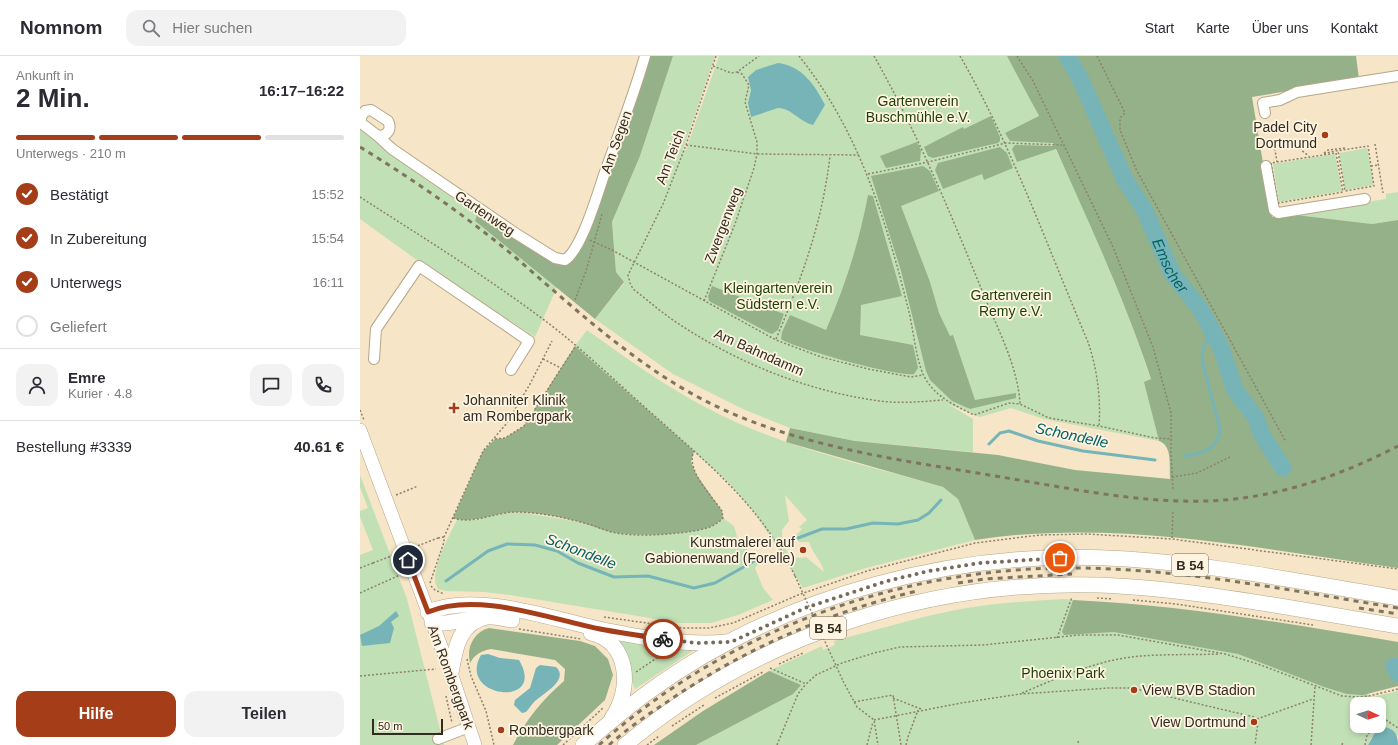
<!DOCTYPE html>
<html lang="de">
<head>
<meta charset="utf-8">
<style>
	:root { --surface:#fff; --page:#f2f2f3; --text:#2b2b33; --muted:#7c7c81; --line:#e1e1e2; --accent:#a43d18 }
	body { margin:0; font-family:Arial,sans-serif; background:var(--page); color:var(--text); height:100vh; display:flex; flex-direction:column; font-size:15px; white-space:nowrap }
	* { box-sizing:border-box; margin:0 }
	p { font-size:13px; color:var(--muted) }
	.icon { flex:none; width:22px; height:22px; fill:none; stroke:currentColor; stroke-width:2; stroke-linecap:round; stroke-linejoin:round }
	.map { position:relative; flex:1; overflow:hidden }
	.drawer { display:flex; flex-direction:column; background:var(--surface); width:360px }
	.drawer>* { flex:none }
	.needle { width:26px; rotate:94deg }
	.tools { position:absolute; left:990px; top:641px; display:grid; gap:8px }
	.tools a { display:grid; place-items:center; width:36px; height:36px; border-radius:8px; background:var(--surface); box-shadow:0 2px 6px #0003; font-size:20px }
	.scale { position:absolute; left:12px; bottom:10px; width:71px; box-sizing:border-box; padding-left:4px; border:2px solid #322b20; border-top:0; font-size:11px; line-height:14px; white-space:nowrap; color:#322b20; -webkit-text-stroke:3px #fef4e1; paint-order:stroke }
	.pin { position:absolute; display:grid; place-items:center; width:34px; height:34px; color:#fff; margin:-17px; border:2px solid #fff; border-radius:50%; box-shadow:0 1px 4px #0007 }
	.courier { position:absolute; display:grid; place-items:center; width:40px; height:40px; margin:-20px; border:3px solid #a43d18; border-radius:50%; background:#fff; color:#222; box-shadow:0 1px 5px #0007 }
	.head em { font-style:normal; font-weight:700 }
	.head div { display:flex; flex-direction:column-reverse }
	.head { display:flex; align-items:center; justify-content:space-between; height:68px; padding:0 16px }
	h1 { font-size:26px; font-weight:700; line-height:30px }
	.bar { display:grid; grid-template-columns:repeat(4,1fr); gap:6px 4px; align-content:center; height:48px; padding:0 16px }
	.bar i { height:5px; border-radius:3px; background:var(--line) }
	.bar .current { background:var(--accent) }
	.bar p { grid-column:span 4 }
	.line { display:flex; align-items:center; gap:10px; padding:0 16px; border-top:1px solid var(--line) }
	.line div { flex:1 }
	.round { display:grid; place-items:center; flex:none; width:42px; height:42px; border-radius:12px; background:var(--page) }
	ol { padding:0 16px; list-style:none }
	li { display:flex; align-items:center; gap:12px; height:44px }
	li p { margin-inline-start:auto }
	li .icon { padding:4px; border-radius:50%; background:var(--accent); color:#fff; stroke-width:4 }
	li:last-child { color:var(--muted) }
	li i { width:22px; height:22px; border:2px solid var(--line); border-radius:50% }
	.button { display:flex; gap:8px; margin-top:auto; padding:8px 16px }
	.button a { flex:1; height:46px; border-radius:12px; background:var(--accent); color:#fff; font-size:16px; font-weight:700; line-height:46px; text-align:center }
	.button a+a { background:var(--page); color:var(--text) }
	header { display:flex; align-items:center; gap:24px; box-sizing:border-box; height:56px; padding:0 20px; background:var(--surface); border-bottom:1px solid var(--line) }
	header strong { font-size:19px }
	nav { display:flex; gap:22px; margin-inline-start:auto; font-size:14px }
	.search { width:280px; height:36px; background:var(--page); display:flex; align-items:center; gap:10px; box-sizing:border-box; padding:0 14px; border-radius:12px; color:var(--muted); font-size:15px }
	main { display:flex; flex:1; min-height:0 }
	.map>svg:first-child { display:block }
	.green { fill:#c2e0b6; fill-rule:evenodd }
	.forest { fill:#95b189 }
	.water { fill:#76b4b7 }
	.lines { fill:none; stroke-linecap:round; stroke-linejoin:round }
	.stream { stroke:#76b4b7; stroke-width:3 }
	.river { stroke:#76b4b7; stroke-width:17 }
	.minor-casing { stroke:#b6a689; stroke-width:12 }
	.major-casing { stroke:#b6a689; stroke-width:14 }
	.highway-casing { stroke:#b6a689; stroke-width:16 }
	.path { stroke:#8d816d; stroke-width:1.5; stroke-dasharray:2 2; stroke-linecap:butt }
	.minor { stroke:#fff; stroke-width:10 }
	.major { stroke:#fff; stroke-width:13 }
	.highway { stroke:#fff; stroke-width:15 }
	.rail { stroke:#7f7462; stroke-width:3; stroke-dasharray:5 5; stroke-linecap:butt }
	.path-bridge { stroke:#8d816d; stroke-width:1.5; stroke-dasharray:2 2; stroke-linecap:butt }
	.done { stroke:#776c5a; stroke-width:4; stroke-dasharray:0 7.2 }
	.route { stroke:#a43d18; stroke-width:5 }
	.poi-dot { fill:#a43d18; stroke:#fef4e1; stroke-width:1.5 }
	.labels { text-anchor:middle; dominant-baseline:central; stroke-width:3.5; stroke-linejoin:round; paint-order:stroke }
	.shield { fill:#fef4e1; stroke:#6f675a; stroke-width:1 }
	.shield-label { font-size:13px; font-weight:bold; fill:#322b20 }
	.park-label { font-size:14px; fill:#1b3f04; stroke:#fef4e1 }
	.poi-label { font-size:14px; fill:#322b20; stroke:#fef4e1; text-anchor:end }
	.street-label { font-size:14px; fill:#322b20; stroke:#fef4e1 }
	.water-label { font-size:15px; font-style:italic; fill:#036165; stroke:#fef4e1 }
</style>
</head>
<body>
<header>
<strong>Nomnom</strong>
<div class="search"><svg class="icon" aria-label="search" viewBox="0 0 24 24"><circle cx="10" cy="10" r="6"/><path d="M15 15l6 6"/></svg>Hier suchen</div>
<nav><a>Start</a><a>Karte</a><a>Über uns</a><a>Kontakt</a></nav>
</header>
<main>
<section class="drawer">
<div class="head"><div><h1>2 Min.</h1><p>Ankunft in</p></div><em>16:17–16:22</em></div>
<div class="bar"><i class="current"></i><i class="current"></i><i class="current"></i><i></i><p>Unterwegs · 210 m</p></div>
<ol>
<li><svg class="icon" aria-label="check" viewBox="0 0 24 24"><path d="M5 12l5 5 9-10"/></svg>Bestätigt<p>15:52</p></li>
<li><svg class="icon" aria-label="check" viewBox="0 0 24 24"><path d="M5 12l5 5 9-10"/></svg>In Zubereitung<p>15:54</p></li>
<li><svg class="icon" aria-label="check" viewBox="0 0 24 24"><path d="M5 12l5 5 9-10"/></svg>Unterwegs<p>16:11</p></li>
<li><i></i>Geliefert</li>
</ol>
<div class="line" style="height:72px"><a class="round"><svg class="icon" aria-label="person" viewBox="0 0 24 24"><circle cx="12" cy="8" r="4"/><path d="M4 21q1-7 8-7t8 7"/></svg></a><div><b>Emre</b><p>Kurier · 4.8</p></div><a class="round"><svg class="icon" aria-label="chat" viewBox="0 0 24 24"><path d="M4 5h16v11H9l-5 4z"/></svg></a><a class="round"><svg class="icon" aria-label="phone" viewBox="0 0 24 24"><path d="M5 4h4l2 5-3 2q2 4 5 5l2-3 5 2v4C11 20 4 13 5 4z"/></svg></a></div>
<div class="line" style="height:52px"><div>Bestellung #3339</div><b>40.61 €</b></div>
<div class="button"><a>Hilfe</a><a>Teilen</a></div>
</section>
<div class="map">
<svg width="1038" height="689" viewBox="0 0 1038 689">
	<rect width="100%" height="100%" fill="#f6e5c7"/>
	<g class="green">
		<path d="M313,0H355L323,94H326L359,0H647C661,20 671,45 682,67C725,149 762,236 791,324L785,326L799,385L684,363L651,352L620,361L588,348L613,363V396L495,385L430,372L385,354L313,318L235,263L264,227L256,216L252,166L280,100Z"/>
		<path d="M0,72L118,156L115,165L197,231L175,281L54,202L0,163Z"/>
		<path d="M1007,92L1014,129L985,134L979,97Z"/>
		<path d="M975,98L982,135L919,146L913,108Z"/>
		<path d="M1038,136V164L1012,168L928,158L1026,143V138Z"/>
		<path d="M227,274C266,302 306,331 349,353C420,391 506,409 583,431L598,443L615,484L506,512L443,532L395,457L367,425L215,290ZM425,439L447,464L439,471L442,473L435,480L439,486H449C452,497 462,505 464,516L446,501C428,506 421,489 422,474L429,465Z"/>
		<path d="M0,419L47,543L84,689H0V499L13,494L0,461V455L8,452L0,431Z"/>
		<path d="M158,456L214,465L251,475L287,479L340,474L358,468L363,462L374,470L378,484L388,494L389,500L396,499L400,506L395,512L403,532L413,544L378,559L351,567H320L150,539L124,536L86,535L78,533C67,519 90,478 97,464H116L140,457Z"/>
		<path d="M704,543L714,544L1008,636L1009,642L1038,635V680L1037,679L1011,682L1008,689H336L399,656L409,615L462,590L463,594L475,589L474,585C516,574 558,561 601,553C635,547 669,545 704,543ZM997,648H1019V670H997Z"/>
		<path d="M253,579L337,592L275,633Z"/>
	</g>
	<g class="forest">
		<path d="M289,0H313L280,100L252,166L256,216L264,226L235,263L115,165L118,156L211,205Z"/>
		<path d="M647,0H996L999,23L892,41L912,161L928,158L1012,168L1038,164V512C899,493 756,462 615,484L598,443L583,431L426,386L430,372L495,385L638,399L715,414L810,423C809,410 813,390 799,385L784,326L791,323C765,244 730,169 696,93L657,106L652,93L655,89L694,90L693,87L650,85L645,77L679,60Z"/>
		<path d="M631,60L640,81V85L638,87L573,102L568,100L564,91L603,71L604,73Z"/>
		<path d="M557,86L561,94L560,105L526,112L520,100Z"/>
		<path d="M640,91L647,97L653,112L624,124L622,118L583,133L575,114L578,107Z"/>
		<path d="M563,110L570,115L579,135L541,150L570,226L579,257L590,280L593,279L615,344L656,337V342L610,353L592,345L570,324L566,315L541,215L511,120Z"/>
		<path d="M508,139L513,140L542,240L501,249L500,279L553,289L558,312L554,318C538,321 436,293 421,283L422,276L430,259L466,274C485,230 499,187 508,139Z"/>
		<path d="M352,230L424,258L418,274L412,278L409,277L349,245L348,240Z"/>
		<path d="M215,290L334,395L331,406L336,418L362,455L363,462C354,472 341,474 327,476C302,479 277,480 251,476C239,473 228,468 216,465C198,460 178,457 159,456C137,455 114,469 93,462L123,395L135,383L145,382L164,370Z"/>
		<path d="M713,544C823,549 930,568 1038,586V630L1003,639L987,638L964,631L878,598L754,576L704,579L702,576Z"/>
		<path d="M129,572L220,585L235,590L248,603L253,619L245,644L197,689H153C166,664 182,644 204,625L205,613L195,604L131,593C121,595 115,598 110,607C106,591 114,576 129,572Z"/>
		<path d="M409,615L441,629L433,638L336,689H294L343,655Z"/>
	</g>
	<g class="water">
		<path d="M418,7C442,10 455,29 465,49L453,69C440,66 431,52 418,52L391,61L388,47L391,34L388,21L396,14Z"/>
		<path d="M36,555L39,560L31,566L34,572L30,587L2,590L0,579L19,570Z"/>
		<path d="M128,598L140,602L159,604C188,653 96,642 121,599Z"/>
		<path d="M180,609L196,611C210,624 182,638 174,646C171,649 169,653 166,656L162,657L154,649L155,644L170,632L176,612Z"/>
		<path d="M1023,671C1034,672 1038,678 1038,689H1008L1016,675Z"/>
	</g>
	<g class="lines">
		<g class="stream">
			<path d="M629,388L640,377L649,375L678,385L723,395L795,404"/>
			<path d="M825,400C843,397 858,394 860,373L842,304C842,292 846,285 851,274"/>
			<path d="M438,482L462,473H486L513,467L538,468L558,464L569,457L581,444"/>
			<path d="M86,525L128,495L147,488L175,489L197,495L218,507L254,521L288,520L334,532L355,527L398,503"/>
		</g>
		<g class="river">
			<path id="s1" d="M707,0L720,22L765,124L784,153L813,219L839,251L846,263L861,292L875,334L896,362L902,379L923,412"/>
			<path d="M1034,610L1038,618"/>
		</g>
		<g class="minor-casing">
			<g id="minor">
				<path d="M905,57L903,47L920,44L937,36L1038,20"/>
				<path d="M18,80L1,67V61L5,55L11,54L28,65C32,73 28,80 18,80L32,93L155,177L195,202L205,204C222,193 238,136 245,116C259,77 274,39 285,0"/>
				<path d="M906,110L914,154L918,157L1005,143"/>
				<path d="M14,303L16,273L59,210L169,285L151,314"/>
				<path d="M78,683L109,671"/>
			</g>
		</g>
		<g class="major-casing">
			<path id="major" d="M0,374L91,617L115,689"/>
		</g>
		<g class="highway-casing">
			<g id="highway">
				<path d="M68,556C116,536 190,562 239,573C278,581 326,590 366,586"/>
				<path d="M72,567H86L118,562"/>
				<path d="M231,577C270,586 272,634 252,662"/>
				<path d="M91,617C95,594 98,567 127,561C135,560 144,563 152,564"/>
				<path d="M223,689C244,671 265,653 287,637C424,537 599,492 767,503C858,509 948,527 1038,542"/>
				<path d="M265,689C397,579 568,524 739,529C839,533 939,554 1038,570"/>
			</g>
		</g>
		<g class="path">
			<path d="M356,0L326,89L303,148L268,219L270,227L273,233C289,245 303,258 319,268C376,306 445,334 513,344C536,348 559,346 583,344"/>
			<path d="M439,0C497,72 525,160 547,248C553,269 555,299 563,318C573,340 594,349 614,359L649,347L660,348L689,362L739,370L795,382L812,383"/>
			<path d="M514,0C557,76 590,156 623,237C637,272 658,310 660,348"/>
			<path d="M600,0C652,90 687,190 728,286C737,312 741,342 739,370"/>
			<path d="M657,0L673,25L753,191L793,291L811,357V398L813,435"/>
			<path d="M737,0L765,57L760,62V74L776,113L926,386"/>
			<path d="M353,10L371,17L377,16L399,0"/>
			<path d="M910,86L915,94L917,106"/>
			<path d="M1015,88L1023,137"/>
			<path d="M326,89L397,98L499,99"/>
			<path d="M912,90L936,86L937,91L949,100"/>
			<path d="M964,97L968,94L985,92"/>
			<path d="M976,97L983,136L918,147L911,107Z"/>
			<path d="M964,98L970,96L1008,90L1014,130L985,135L978,95"/>
			<path d="M1011,110L1019,109"/>
			<path d="M508,118L568,106L646,87L702,89"/>
			<path d="M0,141C59,179 119,216 176,258C219,289 257,327 297,362C351,410 403,453 435,520"/>
			<path d="M230,184L252,194L416,284L461,301L508,313L551,321L563,319"/>
			<path d="M215,244L226,215L242,158"/>
			<path d="M344,245L375,168L394,112L397,98V86L385,46L389,29L382,18L377,16"/>
			<path d="M416,283C442,221 462,168 470,100"/>
			<path d="M183,303L201,312"/>
			<path d="M0,354L4,364"/>
			<path d="M135,383L145,382L164,370L215,291"/>
			<path d="M812,421L837,417L870,401"/>
			<path d="M36,439L58,430"/>
			<path d="M93,462C114,469 137,455 159,456C183,457 208,462 231,469C238,471 244,474 251,476C276,481 302,479 327,476C341,474 354,472 363,462L362,455C352,440 325,414 334,395"/>
			<path d="M78,482L84,481"/>
			<path d="M812,482L813,454"/>
			<path d="M0,512L13,507"/>
			<path d="M70,527L84,486V481L123,395L147,367L170,328L192,285"/>
			<path d="M71,530L75,534L84,538"/>
			<path d="M0,537L42,518"/>
			<path d="M737,542L753,543"/>
			<path d="M773,544L816,548L953,569"/>
			<path d="M244,561L322,572H349L373,567L438,539L507,515L615,487L680,479L727,478L812,483L1038,513"/>
			<path d="M159,573L221,583"/>
			<path d="M697,582L712,541"/>
			<path d="M107,603L111,620L126,655L134,689"/>
			<path d="M419,608L443,597"/>
			<path d="M410,612L446,628L456,619L482,607L514,597L540,591L623,589L719,579H758L865,598L898,608L982,640L997,641L1009,640L1038,633"/>
			<path d="M276,616L304,597"/>
			<path d="M0,620L76,613"/>
			<path d="M483,625L497,651L514,664L518,689"/>
			<path d="M662,637C700,621 740,603 781,600C807,598 834,599 860,598"/>
			<path d="M86,640L92,667"/>
			<path d="M355,642L403,616"/>
			<path d="M533,642L561,653"/>
			<path d="M494,646L533,639L541,689"/>
			<path d="M897,663L953,643"/>
			<path d="M514,664L601,647L660,638L749,632H772L894,661L898,666L895,689"/>
			<path d="M1019,668L1026,664L1038,672"/>
			<path d="M312,670L344,649"/>
			<path d="M718,685L719,689"/>
			<path d="M203,689L244,651"/>
			<path d="M287,689L299,680"/>
			<path d="M417,689L438,638L446,628"/>
			<path d="M507,689L513,666"/>
			<path d="M546,689L548,681L558,654"/>
			<path d="M951,689L955,630"/>
			<path d="M982,689L983,686"/>
			<path d="M1005,689L1007,679L1016,670"/>
		</g>
		<use href="#minor" class="minor"/>
		<use href="#major" class="major"/>
		<use href="#highway" class="highway"/>
		<g class="rail">
			<path d="M0,91C54,124 106,160 155,201C207,246 258,293 317,329C415,389 530,402 641,421C708,432 778,447 846,445C914,443 978,421 1038,390"/>
			<path d="M598,527L624,523L712,518"/>
			<path d="M999,552L1038,558"/>
			<path d="M239,689C368,573 545,510 718,512C826,513 932,535 1038,552"/>
			<path d="M249,689C267,673 287,659 307,646C384,593 466,557 557,535"/>
		</g>
		<g class="path-bridge">
			<path d="M13,507L78,482"/>
			<path d="M435,520L483,625"/>
		</g>
	</g>
	<g class="lines">
		<path class="done" d="M303,583L336,587L371,586L445,552L527,525L569,515L620,507L700,502"/>
		<path class="route" d="M48,504L68,556C117,535 189,563 240,573C261,577 282,580 303,583"/>
	</g>
	<g class="poi-dot">
		<circle cx="965" cy="79" r="4"/>
		<path d="M92 346h4v4h4v4h-4v4h-4v-4h-4v-4h4z"/>
		<circle cx="443" cy="494" r="4"/>
		<circle cx="774" cy="634" r="4"/>
		<circle cx="894" cy="666" r="4"/>
		<circle cx="141" cy="674" r="4"/>
	</g>
	<g class="labels">
		<g class="shield">
			<rect x="812" y="498" width="36" height="22" rx="3"/>
			<rect x="450" y="561" width="36" height="22" rx="3"/>
		</g>
		<g class="shield-label">
			<text x="830" y="509">B 54</text>
			<text x="468" y="572">B 54</text>
		</g>
		<g class="park-label">
			<text x="558" y="45">Gartenverein<tspan x="558" dy="16">Buschmühle e.V.</tspan></text>
			<text x="418" y="232">Kleingartenverein<tspan x="418" dy="16">Südstern e.V.</tspan></text>
			<text x="651" y="239">Gartenverein<tspan x="651" dy="16">Remy e.V.</tspan></text>
			<text x="703" y="617">Phoenix Park</text>
		</g>
		<g class="poi-label">
			<text x="957" y="71">Padel City<tspan x="957" dy="16">Dortmund</tspan></text>
			<text x="103" y="344" text-anchor="start">Johanniter Klinik<tspan x="103" dy="16">am Rombergpark</tspan></text>
			<text x="435" y="486">Kunstmalerei auf<tspan x="435" dy="16">Gabionenwand (Forelle)</tspan></text>
			<text x="782" y="634" text-anchor="start">View BVB Stadion</text>
			<text x="886" y="666">View Dortmund</text>
			<text x="149" y="674" text-anchor="start">Rombergpark</text>
		</g>
		<g class="street-label">
			<text transform="translate(256 86) rotate(-70)">Am Segen</text>
			<text transform="translate(310 101) rotate(-69)">Am Teich</text>
			<text transform="translate(125 157) rotate(34)">Gartenweg</text>
			<text transform="translate(363 169) rotate(-69)">Zwergenweg</text>
			<text transform="translate(399 296) rotate(24)">Am Bahndamm</text>
			<text transform="translate(91 621) rotate(70)">Am Rombergpark</text>
		</g>
		<g class="water-label">
			<text stroke="none"><textPath href="#s1" startOffset="234">Emscher</textPath></text>
			<text transform="translate(712 379) rotate(12)">Schondelle</text>
			<text transform="translate(221 495) rotate(21)">Schondelle</text>
		</g>
	</g>
</svg>
<div class="tools">
<a><svg class="needle" viewBox="-14 -14 28 28"><path d="M0-13l5 13h-10z" fill="#e53935"/><path d="M0 13l5-13h-10z" fill="#7c7c81"/></svg></a>
</div>
<div class="scale">50 m</div>
<div class="pin" style="left:700px;top:502px;background:#ea580c"><svg class="icon" aria-label="bag" viewBox="0 0 24 24"><path d="M5 8h14l-1 12H6zM9 8a3 3 0 0 1 6 0"/></svg></div>
<div class="pin" style="left:48px;top:504px;background:#1f2937"><svg class="icon" aria-label="home" viewBox="0 0 24 24"><path d="M3 11l9-7 9 7M6 9v11h12V9"/></svg></div>
<div class="courier" style="left:303px;top:583px"><svg class="icon" aria-label="bike" viewBox="0 0 24 24"><circle cx="6" cy="16" r="4"/><circle cx="18" cy="16" r="4"/><path d="M6 16l4-8h5l3 8M10 8l3 8H6M13 5h3"/></svg></div>
</div>
</main>
</body>
</html>
